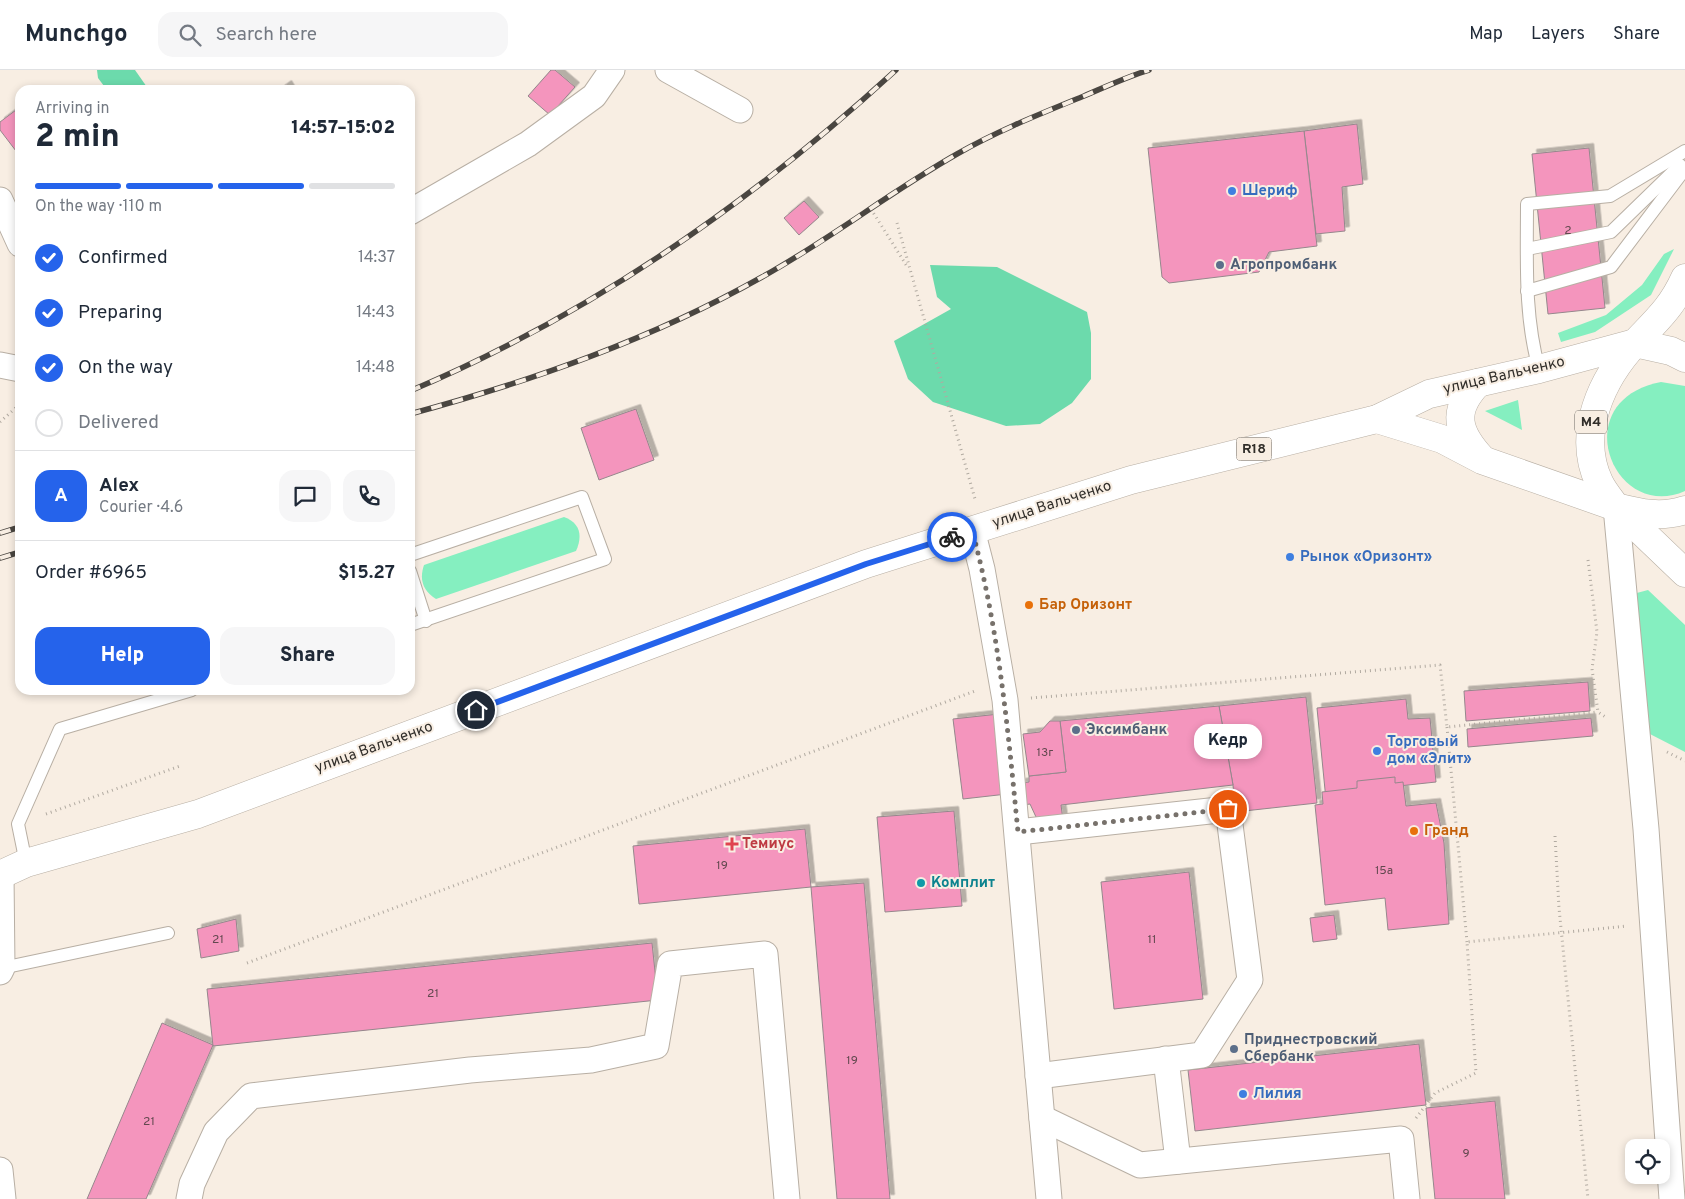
<!DOCTYPE html>
<html lang="en">
<head>
<meta charset="utf-8">
<style>
	:root { --surface:#fff; --page:#f6f6f7; --text:#1f2937; --muted:#747a83; --line:#e0e1e3; --accent:#2563eb }
	body { margin:0; font-family:Overpass,sans-serif; background:var(--page); color:var(--text); height:100vh; display:flex; flex-direction:column; font-size:19px; white-space:nowrap }
	* { box-sizing:border-box; margin:0 }
	p { font-size:16px; color:var(--muted) }
	.icon { flex:none; width:28px; height:28px; fill:none; stroke:currentColor; stroke-width:2; stroke-linecap:round; stroke-linejoin:round }
	.map { position:relative; flex:1; overflow:hidden }
	.sheet { position:absolute; left:15px; top:15px; width:400px; height:610px; display:flex; flex-direction:column; background:var(--surface); border-radius:15px; box-shadow:0 2px 8px #0003 }
	.sheet>* { flex:none }
	.tools { position:absolute; left:1625px; top:1069px; display:grid; gap:10px }
	.tools a { display:grid; place-items:center; width:45px; height:45px; border-radius:10px; background:var(--surface); box-shadow:0 2px 8px #0003; font-size:25px }
	.pin { position:absolute; display:grid; place-items:center; width:42px; height:42px; color:#fff; margin:-21px; border:2px solid #fff; border-radius:50%; box-shadow:0 1px 5px #0007 }
	.courier { position:absolute; display:grid; place-items:center; width:50px; height:50px; margin:-25px; border:4px solid #2563eb; border-radius:50%; background:#fff; color:#222; box-shadow:0 1px 6px #0007 }
	.bubble { position:absolute; height:35px; border-radius:15px; background:var(--surface); box-shadow:0 2px 8px #0003; font-size:16px; font-weight:800; line-height:35px; text-align:center }
	.overview em { font-style:normal; font-weight:800 }
	.overview div { display:flex; flex-direction:column-reverse }
	.overview { display:flex; align-items:center; justify-content:space-between; height:85px; padding:0 20px }
	h1 { font-size:32px; font-weight:800; line-height:38px }
	.bar { display:grid; grid-template-columns:repeat(4,1fr); gap:8px 5px; align-content:center; height:60px; padding:0 20px }
	.bar i { height:6px; border-radius:4px; background:var(--line) }
	.bar .selected { background:var(--accent) }
	.bar p { grid-column:span 4 }
	.line { display:flex; align-items:center; gap:12px; padding:0 20px; border-top:1px solid var(--line) }
	.line div { flex:1 }
	.round { display:grid; place-items:center; flex:none; width:52px; height:52px; border-radius:15px; background:var(--page) }
	ol { padding:0 20px; list-style:none }
	li { display:flex; align-items:center; gap:15px; height:55px }
	li p { margin-inline-start:auto }
	li .icon { padding:5px; border-radius:50%; background:var(--accent); color:#fff; stroke-width:4 }
	li:last-child { color:var(--muted) }
	li i { width:28px; height:28px; border:2px solid var(--line); border-radius:50% }
	.action { display:flex; gap:10px; margin-top:auto; padding:10px 20px }
	.action a { flex:1; height:58px; border-radius:15px; background:var(--accent); color:#fff; font-size:20px; font-weight:800; line-height:58px; text-align:center }
	.action a+a { background:var(--page); color:var(--text) }
	header { display:flex; align-items:center; gap:30px; box-sizing:border-box; height:70px; padding:0 25px; background:var(--surface); border-bottom:1px solid var(--line) }
	header strong { font-size:24px }
	nav { display:flex; gap:28px; margin-inline-start:auto; font-size:18px }
	.search { width:350px; height:45px; background:var(--page); display:flex; align-items:center; gap:12px; box-sizing:border-box; padding:0 18px; border-radius:15px; color:var(--muted); font-size:19px }
	.map>svg:first-child { display:block }
	.green { fill:#85efc0 }
	.forest { fill:#6cdaac }
	.building { fill:#f495bd; stroke:#95878c; filter:url(#shadow) }
	.lines { fill:none; stroke-linecap:round; stroke-linejoin:round }
	.lane-casing { stroke:#b8afa4; stroke-width:14 }
	.street-casing { stroke:#b8afa4; stroke-width:27 }
	.primary-casing { stroke:#b8afa4; stroke-width:29 }
	.highway-casing { stroke:#b8afa4; stroke-width:29 }
	.path { stroke:#b1aaa1; stroke-width:3; stroke-dasharray:1 4; stroke-linecap:butt }
	.lane { stroke:#fff; stroke-width:12 }
	.street { stroke:#fff; stroke-width:25 }
	.primary { stroke:#fff; stroke-width:28 }
	.highway { stroke:#fff; stroke-width:28 }
	.rail-casing { stroke:#4a4641; stroke-width:5.5 }
	.rail { stroke:#f8eee3; stroke-width:4; stroke-dasharray:11; stroke-linecap:butt }
	.done { stroke:#77716b; stroke-width:5; stroke-dasharray:0 9 }
	.route { stroke:#2563eb; stroke-width:6 }
	.shop-dot { fill:#3f7fe0; stroke:#f8eee3; stroke-width:2 }
	.service-dot { fill:#5c6f8a; stroke:#f8eee3; stroke-width:2 }
	.food-dot { fill:#e8710a; stroke:#f8eee3; stroke-width:2 }
	.health-dot { fill:#e0444e; stroke:#f8eee3; stroke-width:2 }
	.culture-dot { fill:#0f9aa8; stroke:#f8eee3; stroke-width:2 }
	.labels { text-anchor:middle; dominant-baseline:central; stroke-width:4; stroke-linejoin:round; paint-order:stroke }
	.number-label { font-size:12px; fill:#62484f }
	.shield { fill:#f8eee3; stroke:#6d6862; stroke-width:1 }
	.shield-label { font-size:14px; font-weight:bold; fill:#312e2a }
	.shop-label { font-size:15px; font-weight:bold; fill:#366cbe; stroke:#f8eee3; text-anchor:start }
	.service-label { font-size:15px; font-weight:bold; fill:#4e5e75; stroke:#f8eee3; text-anchor:start }
	.street-label { font-size:15px; fill:#312e2a; stroke:#f8eee3 }
	.food-label { font-size:15px; font-weight:bold; fill:#c56008; stroke:#f8eee3; text-anchor:start }
	.health-label { font-size:15px; font-weight:bold; fill:#be3a42; stroke:#f8eee3; text-anchor:start }
	.culture-label { font-size:15px; font-weight:bold; fill:#0d838f; stroke:#f8eee3; text-anchor:start }
</style>
</head>
<body>
<header>
<strong>Munchgo</strong>
<div class="search"><svg class="icon" aria-label="search" viewBox="0 0 24 24"><circle cx="10" cy="10" r="6"/><path d="M15 15l6 6"/></svg>Search here</div>
<nav><a>Map</a><a>Layers</a><a>Share</a></nav>
</header>
<div class="map">
<svg width="1685" height="1129" viewBox="0 0 1685 1129">
	<defs>
		<filter id="shadow"><feDropShadow dx="4.5" dy="-4.5" stdDeviation="0" flood-color="#0004"/></filter>
	</defs>
	<rect width="100%" height="100%" fill="#f8eee3"/>
	<g class="green">
		<path d="M1674,179L1651,225L1595,262L1561,272L1558,263L1606,245L1642,215L1664,184Z"/>
		<path d="M1661,312L1685,316V421C1614,453 1564,331 1661,312Z"/>
		<path d="M1518,330L1522,360L1485,341Z"/>
		<path d="M564,447C580,453 583,465 576,481L436,529C423,521 419,510 424,495Z"/>
		<path d="M1648,520L1685,555V682L1646,662L1633,524Z"/>
	</g>
	<g class="forest">
		<path d="M97,0H135L149,20H107L98,8Z"/>
		<path d="M930,195L997,197L1087,242L1091,263V309L1072,333L1040,354L1006,356L933,332L908,309L894,271L951,239L937,227Z"/>
	</g>
	<g class="building">
		<path d="M551,0H555L575,17L550,45L528,26Z"/>
		<path d="M287,15L290,20H280Z"/>
		<path d="M20,37V79L16,81L0,60V52Z"/>
		<path d="M1357,54L1363,114L1342,117L1345,161L1316,164L1304,61Z"/>
		<path d="M1304,61L1317,176L1269,182L1259,202L1169,213L1162,207L1148,78Z"/>
		<path d="M1589,78L1605,238L1548,244L1532,84Z"/>
		<path d="M804,131L819,147L799,165L784,148Z"/>
		<path d="M636,339L654,390L599,410L581,358Z"/>
		<path d="M1588,612L1590,641L1466,651L1464,621Z"/>
		<path d="M1306,627L1317,733L1235,742L1233,715L1219,636Z"/>
		<path d="M1406,629L1408,649L1430,648L1436,712L1352,721L1353,727L1326,730L1317,638Z"/>
		<path d="M1219,636L1233,715L1061,735L1063,750L1042,751L1036,747L1030,734L1023,735L1021,713L1029,712V706L1066,702L1060,651Z"/>
		<path d="M999,644L1007,724L963,729L953,649Z"/>
		<path d="M1591,648L1593,666L1468,677L1467,659Z"/>
		<path d="M1050,651H1060L1066,702L1029,706L1023,664L1040,662Z"/>
		<path d="M1395,707V713L1403,712L1406,736L1436,733L1444,773L1449,854L1388,860L1385,828L1325,835L1315,735L1323,734L1322,722L1357,718V711Z"/>
		<path d="M954,741L962,836L885,842L877,747Z"/>
		<path d="M805,759L811,817L639,834L633,776Z"/>
		<path d="M1189,802L1203,929L1114,939L1101,812Z"/>
		<path d="M864,813L890,1129H837L811,817Z"/>
		<path d="M1334,845L1337,869L1313,872L1310,848Z"/>
		<path d="M236,849L239,881L201,888L197,859Z"/>
		<path d="M652,873L658,930L213,976L207,919Z"/>
		<path d="M162,953L213,975L146,1129H87Z"/>
		<path d="M1419,974L1426,1035L1195,1061L1188,1000Z"/>
		<path d="M1495,1031L1505,1129H1435L1426,1038Z"/>
	</g>
	<g class="lines">
		<g class="lane-casing">
			<g id="lane">
				<path d="M1527,179L1611,162L1680,95"/>
				<path d="M1527,221L1611,197L1685,99"/>
				<path d="M1539,299C1524,245 1527,190 1527,134L1610,126L1685,81"/>
				<path d="M410,485L582,427L605,489L410,555"/>
				<path d="M410,501L426,551"/>
				<path d="M26,793L18,754L60,659L192,620"/>
				<path d="M2,898L168,863"/>
			</g>
		</g>
		<g class="street-casing">
			<g id="street">
				<path d="M668,0L740,40"/>
				<path d="M0,130L20,174"/>
				<path d="M410,142L528,74L594,26L612,0"/>
				<path d="M0,295L20,299"/>
				<path d="M1616,437L1646,759L1672,1129"/>
				<path d="M972,460L982,499L1005,630L1049,1129"/>
				<path d="M1018,762L1228,739L1250,910L1202,985L1038,1006"/>
				<path d="M0,902L2,898L1,804"/>
				<path d="M1166,989L1178,1091"/>
				<path d="M1042,1048L1140,1095L1401,1069L1407,1129"/>
				<path d="M0,1100L3,1129"/>
				<path d="M189,1129L192,1114L216,1062L251,1026L470,1000L591,990L656,976L670,894L765,884L787,1129"/>
			</g>
		</g>
		<g class="primary-casing">
			<g id="primary">
				<path d="M1478,313C1451,341 1457,362 1482,389"/>
				<path d="M1377,349L1442,369L1482,390L1616,437L1685,503"/>
				<path d="M0,805L26,793L198,744L866,494L1131,410L1377,349L1429,324L1539,299L1635,273"/>
			</g>
		</g>
		<g class="highway-casing">
			<g id="highway">
				<path d="M1685,208C1672,237 1657,250 1636,272C1602,308 1576,363 1599,412C1603,421 1610,429 1616,437C1640,443 1661,448 1685,440"/>
				<path d="M1635,273L1671,281L1685,288"/>
			</g>
		</g>
		<g class="path">
			<path d="M871,139L908,198"/>
			<path d="M897,153L975,429"/>
			<path d="M0,352L20,334"/>
			<path d="M1588,490L1597,562L1592,599L1598,642L1607,648"/>
			<path d="M1031,628L1440,595L1447,657L1598,642"/>
			<path d="M1447,657L1467,872"/>
			<path d="M1667,682L1685,691"/>
			<path d="M46,744L180,696"/>
			<path d="M1555,766L1559,838L1588,1129"/>
			<path d="M247,893L975,621"/>
			<path d="M1416,1048L1435,1023L1476,1003L1467,872L1627,856"/>
		</g>
		<use href="#lane" class="lane"/>
		<use href="#street" class="street"/>
		<use href="#primary" class="primary"/>
		<use href="#highway" class="highway"/>
		<g class="rail-casing">
			<g id="rail">
				<path d="M410,321C590,245 752,132 896,0"/>
				<path d="M410,344C532,311 652,269 762,207C829,170 890,122 957,84C997,61 1040,44 1084,26C1105,17 1126,7 1149,0"/>
				<path d="M0,463L20,457"/>
				<path d="M0,488L20,482"/>
			</g>
		</g>
		<use href="#rail" class="rail"/>
	</g>
	<g class="lines">
		<path class="done" d="M952,467L972,460C999,559 1008,661 1018,762L1228,739"/>
		<path class="route" d="M476,640L866,494L952,467"/>
	</g>
	<g class="shop-dot">
		<circle cx="1232" cy="121" r="5"/>
		<circle cx="1290" cy="487" r="5"/>
		<circle cx="1377" cy="681" r="5"/>
		<circle cx="1243" cy="1024" r="5"/>
	</g>
	<g class="service-dot">
		<circle cx="1220" cy="195" r="5"/>
		<circle cx="1076" cy="660" r="5"/>
		<circle cx="1234" cy="979" r="5"/>
	</g>
	<g class="food-dot">
		<circle cx="1029" cy="535" r="5"/>
		<circle cx="1414" cy="761" r="5"/>
	</g>
	<path class="health-dot" d="M729.5 766.5h5v5h5v5h-5v5h-5v-5h-5v-5h5z"/>
	<circle class="culture-dot" cx="921" cy="813" r="5"/>
	<g class="labels">
		<g class="number-label">
			<text x="1568" y="161">2</text>
			<text x="1045" y="683">13г</text>
			<text x="722" y="796">19</text>
			<text x="1384" y="801">15а</text>
			<text x="218" y="870">21</text>
			<text x="1152" y="870">11</text>
			<text x="433" y="924">21</text>
			<text x="852" y="991">19</text>
			<text x="149" y="1052">21</text>
			<text x="1466" y="1084">9</text>
		</g>
		<g class="shield">
			<rect x="1575" y="340.5" width="32" height="23" rx="4"/>
			<rect x="1236.5" y="367.5" width="35" height="23" rx="4"/>
		</g>
		<g class="shield-label">
			<text x="1591" y="352">M4</text>
			<text x="1254" y="379">R18</text>
		</g>
		<g class="shop-label">
			<text x="1242" y="121">Шериф</text>
			<text x="1300" y="487">Рынок «Оризонт»</text>
			<text x="1387" y="672">Торговый<tspan x="1387" dy="17">дом «Элит»</tspan></text>
			<text x="1253" y="1024">Лилия</text>
		</g>
		<g class="service-label">
			<text x="1230" y="195">Агропромбанк</text>
			<text x="1086" y="660">Эксимбанк</text>
			<text x="1244" y="970">Приднестровский<tspan x="1244" dy="17">Сбербанк</tspan></text>
		</g>
		<g class="street-label">
			<text transform="translate(1504 306) rotate(-13)">улица Вальченко</text>
			<text transform="translate(1052 435) rotate(-18)">улица Вальченко</text>
			<text transform="translate(374 678) rotate(-20)">улица Вальченко</text>
		</g>
		<g class="food-label">
			<text x="1039" y="535">Бар Оризонт</text>
			<text x="1424" y="761">Гранд</text>
		</g>
		<g class="health-label">
			<text x="742" y="774">Темиус</text>
		</g>
		<g class="culture-label">
			<text x="931" y="813">Комплит</text>
		</g>
	</g>
</svg>
<div class="tools">
<a><svg class="icon" aria-label="locate" viewBox="0 0 24 24"><circle cx="12" cy="12" r="6"/><path d="M12 2v4M12 18v4M2 12h4M18 12h4"/></svg></a>
</div>
<div class="pin" style="left:1228px;top:739px;background:#ea580c"><svg class="icon" aria-label="bag" viewBox="0 0 24 24"><path d="M5 8h14l-1 12H6zM9 8a3 3 0 0 1 6 0"/></svg></div>
<div class="pin" style="left:476px;top:640px;background:#1f2937"><svg class="icon" aria-label="home" viewBox="0 0 24 24"><path d="M3 11l9-7 9 7M6 9v11h12V9"/></svg></div>
<div class="courier" style="left:952px;top:467px"><svg class="icon" aria-label="bike" viewBox="0 0 24 24"><circle cx="6" cy="16" r="4"/><circle cx="18" cy="16" r="4"/><path d="M6 16l4-8h5l3 8M10 8l3 8H6M13 5h3"/></svg></div>
<div class="bubble" style="left:1194px;top:654px;width:68px">Кедр</div>
<section class="sheet">
<div class="overview"><div><h1>2 min</h1><p>Arriving in</p></div><em>14:57–15:02</em></div>
<div class="bar"><i class="selected"></i><i class="selected"></i><i class="selected"></i><i></i><p>On the way · 110 m</p></div>
<ol>
<li><svg class="icon" aria-label="check" viewBox="0 0 24 24"><path d="M5 12l5 5 9-10"/></svg>Confirmed<p>14:37</p></li>
<li><svg class="icon" aria-label="check" viewBox="0 0 24 24"><path d="M5 12l5 5 9-10"/></svg>Preparing<p>14:43</p></li>
<li><svg class="icon" aria-label="check" viewBox="0 0 24 24"><path d="M5 12l5 5 9-10"/></svg>On the way<p>14:48</p></li>
<li><i></i>Delivered</li>
</ol>
<div class="line" style="height:90px"><b class="round" style="background:var(--accent);color:#fff">A</b><div><b>Alex</b><p>Courier · 4.6</p></div><a class="round"><svg class="icon" aria-label="chat" viewBox="0 0 24 24"><path d="M4 5h16v11H9l-5 4z"/></svg></a><a class="round"><svg class="icon" aria-label="phone" viewBox="0 0 24 24"><path d="M5 4h4l2 5-3 2q2 4 5 5l2-3 5 2v4C11 20 4 13 5 4z"/></svg></a></div>
<div class="line" style="height:65px"><div>Order #6965</div><b>$15.27</b></div>
<div class="action"><a>Help</a><a>Share</a></div>
</section>
</div>
</body>
</html>
